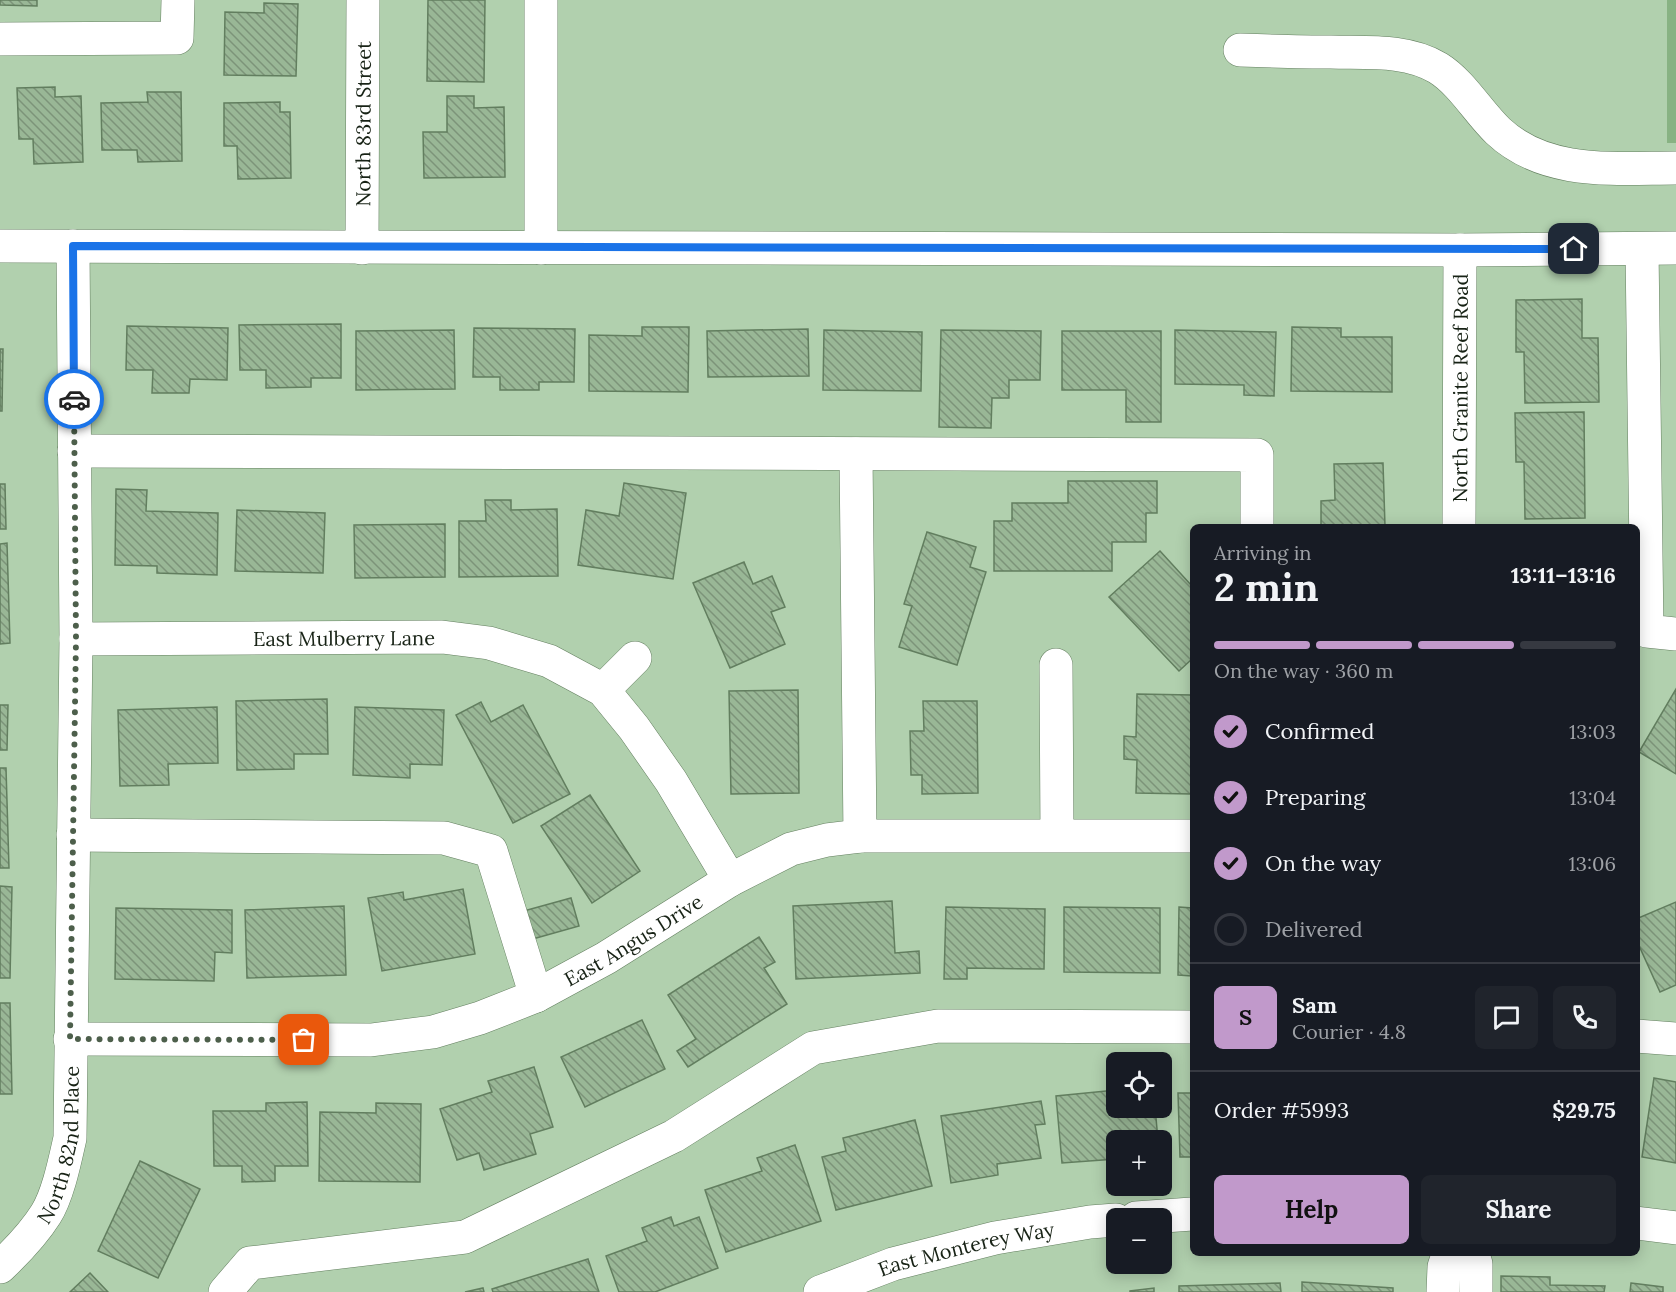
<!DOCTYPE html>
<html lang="en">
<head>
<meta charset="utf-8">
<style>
	:root { --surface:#171b24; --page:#20242c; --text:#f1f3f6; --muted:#9ea1a6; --line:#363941; --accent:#c199cb }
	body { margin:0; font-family:Lora,serif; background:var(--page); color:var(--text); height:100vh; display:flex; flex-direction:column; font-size:22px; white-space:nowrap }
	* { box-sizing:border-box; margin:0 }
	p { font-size:20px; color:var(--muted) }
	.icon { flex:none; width:33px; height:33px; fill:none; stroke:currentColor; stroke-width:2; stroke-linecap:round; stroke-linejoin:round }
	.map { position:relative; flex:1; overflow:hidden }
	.panel { position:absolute; left:1190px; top:524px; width:450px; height:732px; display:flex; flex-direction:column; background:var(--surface); border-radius:9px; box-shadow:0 3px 15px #0003 }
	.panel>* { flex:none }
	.buttons { position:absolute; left:1106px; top:1052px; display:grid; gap:12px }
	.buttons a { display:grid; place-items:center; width:66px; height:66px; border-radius:9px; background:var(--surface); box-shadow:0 3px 15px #0003; font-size:30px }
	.pin { position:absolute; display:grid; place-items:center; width:51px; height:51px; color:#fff; margin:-26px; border-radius:12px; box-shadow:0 3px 9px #0006 }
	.courier { position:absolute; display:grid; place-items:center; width:60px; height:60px; margin:-30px; border:4px solid #1a73e8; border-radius:50%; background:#fff; color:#222; box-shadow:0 2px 8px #0007 }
	.summary em { font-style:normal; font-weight:700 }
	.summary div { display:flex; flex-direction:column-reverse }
	.summary { display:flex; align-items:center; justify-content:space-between; height:102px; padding:0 24px }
	h1 { font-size:39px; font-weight:700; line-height:45px }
	.bar { display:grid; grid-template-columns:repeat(4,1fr); gap:9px 6px; align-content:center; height:72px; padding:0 24px }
	.bar i { height:8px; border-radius:4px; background:var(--line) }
	.bar .active { background:var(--accent) }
	.bar p { grid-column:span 4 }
	.line { display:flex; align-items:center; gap:15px; padding:0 24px; border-top:2px solid var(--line) }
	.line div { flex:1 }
	.round { display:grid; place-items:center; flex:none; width:63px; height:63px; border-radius:9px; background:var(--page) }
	ol { padding:0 24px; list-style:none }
	li { display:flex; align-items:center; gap:18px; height:66px }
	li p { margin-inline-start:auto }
	li .icon { padding:6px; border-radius:50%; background:var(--accent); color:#111; stroke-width:4 }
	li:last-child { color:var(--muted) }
	li i { width:33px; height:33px; border:3px solid var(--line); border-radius:50% }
	.action { display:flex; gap:12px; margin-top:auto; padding:12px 24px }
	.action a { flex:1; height:69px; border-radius:9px; background:var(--accent); color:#111; font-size:24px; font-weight:700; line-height:69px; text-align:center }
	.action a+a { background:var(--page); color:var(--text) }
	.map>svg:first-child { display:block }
	.grass { fill:#88b283 }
	.building { fill:url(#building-back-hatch); stroke:#627e5f; stroke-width:1.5 }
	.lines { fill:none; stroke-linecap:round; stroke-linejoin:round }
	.minor-casing { stroke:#637f5f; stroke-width:34 }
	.minor { stroke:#fff; stroke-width:33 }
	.done { stroke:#4d5f4b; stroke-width:6; stroke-dasharray:0 10.8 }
	.route { stroke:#1a73e8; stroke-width:8 }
	.labels { text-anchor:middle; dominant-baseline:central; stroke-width:6; stroke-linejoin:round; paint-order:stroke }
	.street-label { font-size:20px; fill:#172215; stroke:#beddba }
</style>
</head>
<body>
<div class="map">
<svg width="1676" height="1292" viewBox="0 0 1676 1292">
	<defs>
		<pattern id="building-back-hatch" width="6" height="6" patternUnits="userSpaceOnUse" patternTransform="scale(1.5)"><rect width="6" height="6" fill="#99b796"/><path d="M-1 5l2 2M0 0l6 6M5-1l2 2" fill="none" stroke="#7c9479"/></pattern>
	</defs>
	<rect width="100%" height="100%" fill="#b1d0ae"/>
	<rect class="grass" x="1667" y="0" width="9" height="143"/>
	<g class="building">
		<path d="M0,0H37V6L0,5Z"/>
		<path d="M428,0H485L484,82L427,81Z"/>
		<path d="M264,3L298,4L296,76L224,75L225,12L264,13Z"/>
		<path d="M55,87V97L81,96L83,162L34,164L33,139H19L17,88Z"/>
		<path d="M147,92H181L182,161L138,162L137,150H102L101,103L148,102Z"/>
		<path d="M447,96H474V108L504,107L505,177L424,178L423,132H447Z"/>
		<path d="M280,102V112H290L291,178L238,179L237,146H224V103Z"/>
		<path d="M1582,299V338H1598L1599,402L1525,403L1524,352H1516V300Z"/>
		<path d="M341,324V378H311V387L266,388V370H240L239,325Z"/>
		<path d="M127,326L228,328L227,380L190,379L189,393H152L153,370H126Z"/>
		<path d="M642,327H689L688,392L589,391V335L642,336Z"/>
		<path d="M1292,327L1341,328V337H1392V392L1291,391Z"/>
		<path d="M474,328L575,329L574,382H539V390H500V377H473Z"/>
		<path d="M808,329L809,376L708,377L707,331Z"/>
		<path d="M454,330L455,389L356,390V331Z"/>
		<path d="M824,330L922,332L921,391L823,390Z"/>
		<path d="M941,330L1041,331L1040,380H1009V398H992L991,428L939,427Z"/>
		<path d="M1175,330L1276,332L1274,396L1244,395V385L1175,384Z"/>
		<path d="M1062,331H1161V422H1126V390H1062Z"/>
		<path d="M0,349H3L2,411H0Z"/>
		<path d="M1584,412L1585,518L1525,519L1524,462H1516L1515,413Z"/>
		<path d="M1383,463L1385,526H1321V501L1335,500L1334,464Z"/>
		<path d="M1068,481H1157V513H1146V542H1112V571H994V521H1012V503H1068Z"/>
		<path d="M624,483L686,493L673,579L578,565L586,510L619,516Z"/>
		<path d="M0,484H5L6,529H0Z"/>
		<path d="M116,489L147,490L146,511L218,513L217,575L157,573V566L115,565Z"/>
		<path d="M485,500H511V510L557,509L558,576L459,577V521H486Z"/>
		<path d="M237,510L325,513L323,573L235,571Z"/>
		<path d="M445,524V577L355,578L354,525Z"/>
		<path d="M927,532L976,547L970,567L986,572L957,665L899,647L912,606L904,604Z"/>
		<path d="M7,543L10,643L0,644V544Z"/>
		<path d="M1160,551L1192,586V659L1179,671L1109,597Z"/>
		<path d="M744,562L753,584L772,576L785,607L771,612L785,644L730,668L693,583Z"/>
		<path d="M1676,689V774L1639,752Z"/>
		<path d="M798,690L799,793L731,794L729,691Z"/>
		<path d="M1137,694L1192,695V794L1136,793L1137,760L1124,759V736L1136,737Z"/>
		<path d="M327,699L328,754H294V769L237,770L236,701Z"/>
		<path d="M923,701H977L978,793L922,794V775H911L910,731H924Z"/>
		<path d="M481,702L491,722L523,705L570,794L513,823L456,715Z"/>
		<path d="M0,705H8L7,750H0Z"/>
		<path d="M217,707L218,763L168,764L169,785L120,786L118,710Z"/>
		<path d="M355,707L444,710L442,765L410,764V778L353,775Z"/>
		<path d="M0,768H6L9,868H0Z"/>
		<path d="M590,795L640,871L592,903L541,826Z"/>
		<path d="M0,886L12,887L10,978H0Z"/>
		<path d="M463,889L475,954L382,971L368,898L403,892L404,900Z"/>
		<path d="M571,898L579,926L529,940L520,912Z"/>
		<path d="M892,901L895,953L919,951L920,973L796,979L793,906Z"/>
		<path d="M1676,902V985L1660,992L1636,939V919Z"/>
		<path d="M344,906L346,975L247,978L245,910Z"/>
		<path d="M946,907L1045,909L1044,969L967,968V979H944Z"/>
		<path d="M1064,907L1160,908V973L1064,972Z"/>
		<path d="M1179,907L1192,908V976L1178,975Z"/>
		<path d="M116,908L232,910V953L215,952L214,981L115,979Z"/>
		<path d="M759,937L775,962L764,968L787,1004L688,1067L677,1051L696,1039L668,995Z"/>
		<path d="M0,1003H10L12,1094H0Z"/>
		<path d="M642,1020L665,1069L585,1107L561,1057Z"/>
		<path d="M534,1067L553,1127L530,1134L536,1154L484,1170L479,1153L457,1160L440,1109L492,1092L488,1081Z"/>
		<path d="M1654,1078L1676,1082V1163L1642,1157Z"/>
		<path d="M1116,1090V1107H1155L1158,1140H1116V1159L1062,1163L1056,1096Z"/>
		<path d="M1178,1093H1192V1157H1180Z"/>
		<path d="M1041,1101L1045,1124L1035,1125L1041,1158L997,1164L998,1175L951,1183L941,1116Z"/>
		<path d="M307,1102L308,1166H275V1181L242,1182V1166H214L213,1111H266V1103Z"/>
		<path d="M376,1103L421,1104L420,1182L319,1181L320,1112L376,1113Z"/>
		<path d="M915,1120L932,1186L836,1210L822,1157L846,1151L843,1138Z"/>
		<path d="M795,1145L821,1221L726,1252L705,1190L762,1171L757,1158Z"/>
		<path d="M140,1161L200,1189L158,1278L98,1251Z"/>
		<path d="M671,1217L674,1226L699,1217L718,1268L655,1292H619L606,1256L647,1241L642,1228Z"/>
		<path d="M588,1259L599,1292H493L492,1289Z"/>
		<path d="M90,1273L108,1292H70Z"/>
		<path d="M1501,1276L1550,1277V1285L1605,1286L1604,1292H1501Z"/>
		<path d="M1302,1282L1393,1288V1292H1302Z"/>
		<path d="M1280,1283L1281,1292H1179V1286Z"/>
		<path d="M1631,1283L1663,1287V1292H1630Z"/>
		<path d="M483,1288L484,1292H465Z"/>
		<path d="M1154,1288V1292H1130V1291Z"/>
	</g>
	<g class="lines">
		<g class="minor-casing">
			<g id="minor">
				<path d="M541,0V248"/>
				<path d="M0,39L177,38L178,0"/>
				<path d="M1240,50C1270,51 1301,52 1331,52C1367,53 1407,49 1438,68C1462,83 1478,112 1498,131C1546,176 1615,168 1676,168"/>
				<path d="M0,246L1460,250L1676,248"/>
				<path id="s1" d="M362,248L363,0"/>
				<path d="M1642,249L1647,631L1676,634"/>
				<path d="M74,451L1257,455V526"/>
				<path d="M856,454L860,836"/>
				<path id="s2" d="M1459,526L1460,250"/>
				<path id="s3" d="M76,639L442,637L489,643L549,661L603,690L634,728L671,781L730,880"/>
				<path d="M1056,665L1057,835"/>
				<path d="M603,690L635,658"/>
				<path d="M73,835L444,838L491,851L536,996"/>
				<path d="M1636,1036L1676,1039"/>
				<path id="s4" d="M70,1039L371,1040L433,1032L480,1018L536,996L606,958L730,880L791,849L827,840L860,836H1192"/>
				<path d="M1136,1218L1192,1214"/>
				<path d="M1636,1223L1676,1228"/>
				<path d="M1472,1252L1476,1264V1292"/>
				<path id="s5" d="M0,1267C17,1251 34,1233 46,1214C58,1195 65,1160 70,1138L76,639L73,246"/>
				<path d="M225,1292L250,1263L465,1237L674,1136L813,1048L938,1026L1192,1027"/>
				<path id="s6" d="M820,1292L893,1264L995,1238L1090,1222L1116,1220"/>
				<path d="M1443,1292L1444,1267L1449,1252"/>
			</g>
		</g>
		<use href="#minor" class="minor"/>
	</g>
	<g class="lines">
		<path class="done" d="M74,399L76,639L70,1039L304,1040"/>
		<path class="route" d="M74,399L73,246L1574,249"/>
	</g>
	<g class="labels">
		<g class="street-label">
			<text stroke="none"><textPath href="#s1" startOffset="124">North 83rd Street</textPath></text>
			<text stroke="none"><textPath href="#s2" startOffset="138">North Granite Reef Road</textPath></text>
			<text stroke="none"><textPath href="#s3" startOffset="268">East Mulberry Lane</textPath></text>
			<text stroke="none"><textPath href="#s4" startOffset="585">East Angus Drive</textPath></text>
			<text stroke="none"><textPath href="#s5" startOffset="142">North 82nd Place</textPath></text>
			<text stroke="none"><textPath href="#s6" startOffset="153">East Monterey Way</textPath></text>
		</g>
	</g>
</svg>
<div class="buttons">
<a><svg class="icon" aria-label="locate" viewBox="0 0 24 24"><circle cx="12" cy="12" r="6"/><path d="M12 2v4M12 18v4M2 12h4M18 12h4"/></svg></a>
<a>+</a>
<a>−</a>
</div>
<div class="pin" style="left:304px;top:1040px;background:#ea580c"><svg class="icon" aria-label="bag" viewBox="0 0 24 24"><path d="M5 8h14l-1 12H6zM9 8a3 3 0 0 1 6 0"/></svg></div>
<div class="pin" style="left:1574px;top:249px;background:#1f2937"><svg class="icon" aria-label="home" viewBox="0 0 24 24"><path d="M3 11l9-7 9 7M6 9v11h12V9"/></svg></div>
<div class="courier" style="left:74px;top:399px"><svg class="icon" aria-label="car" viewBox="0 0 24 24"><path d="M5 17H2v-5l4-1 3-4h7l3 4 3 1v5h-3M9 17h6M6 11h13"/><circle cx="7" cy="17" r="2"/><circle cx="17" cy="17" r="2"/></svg></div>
<section class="panel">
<div class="summary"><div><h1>2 min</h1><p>Arriving in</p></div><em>13:11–13:16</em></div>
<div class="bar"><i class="active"></i><i class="active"></i><i class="active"></i><i></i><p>On the way · 360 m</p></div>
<ol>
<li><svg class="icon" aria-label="check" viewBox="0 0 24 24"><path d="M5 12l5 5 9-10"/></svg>Confirmed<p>13:03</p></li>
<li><svg class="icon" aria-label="check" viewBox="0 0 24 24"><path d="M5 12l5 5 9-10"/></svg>Preparing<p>13:04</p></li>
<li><svg class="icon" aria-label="check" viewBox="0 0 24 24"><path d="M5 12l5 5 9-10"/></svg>On the way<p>13:06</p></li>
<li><i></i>Delivered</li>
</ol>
<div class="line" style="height:108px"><b class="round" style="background:var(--accent);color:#111">S</b><div><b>Sam</b><p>Courier · 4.8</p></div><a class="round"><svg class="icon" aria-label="chat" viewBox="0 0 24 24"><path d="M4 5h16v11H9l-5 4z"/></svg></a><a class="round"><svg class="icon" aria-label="phone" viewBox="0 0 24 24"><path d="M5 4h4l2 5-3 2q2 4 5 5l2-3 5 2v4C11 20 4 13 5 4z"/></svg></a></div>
<div class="line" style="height:78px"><div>Order #5993</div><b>$29.75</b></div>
<div class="action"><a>Help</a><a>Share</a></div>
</section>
</div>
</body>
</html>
